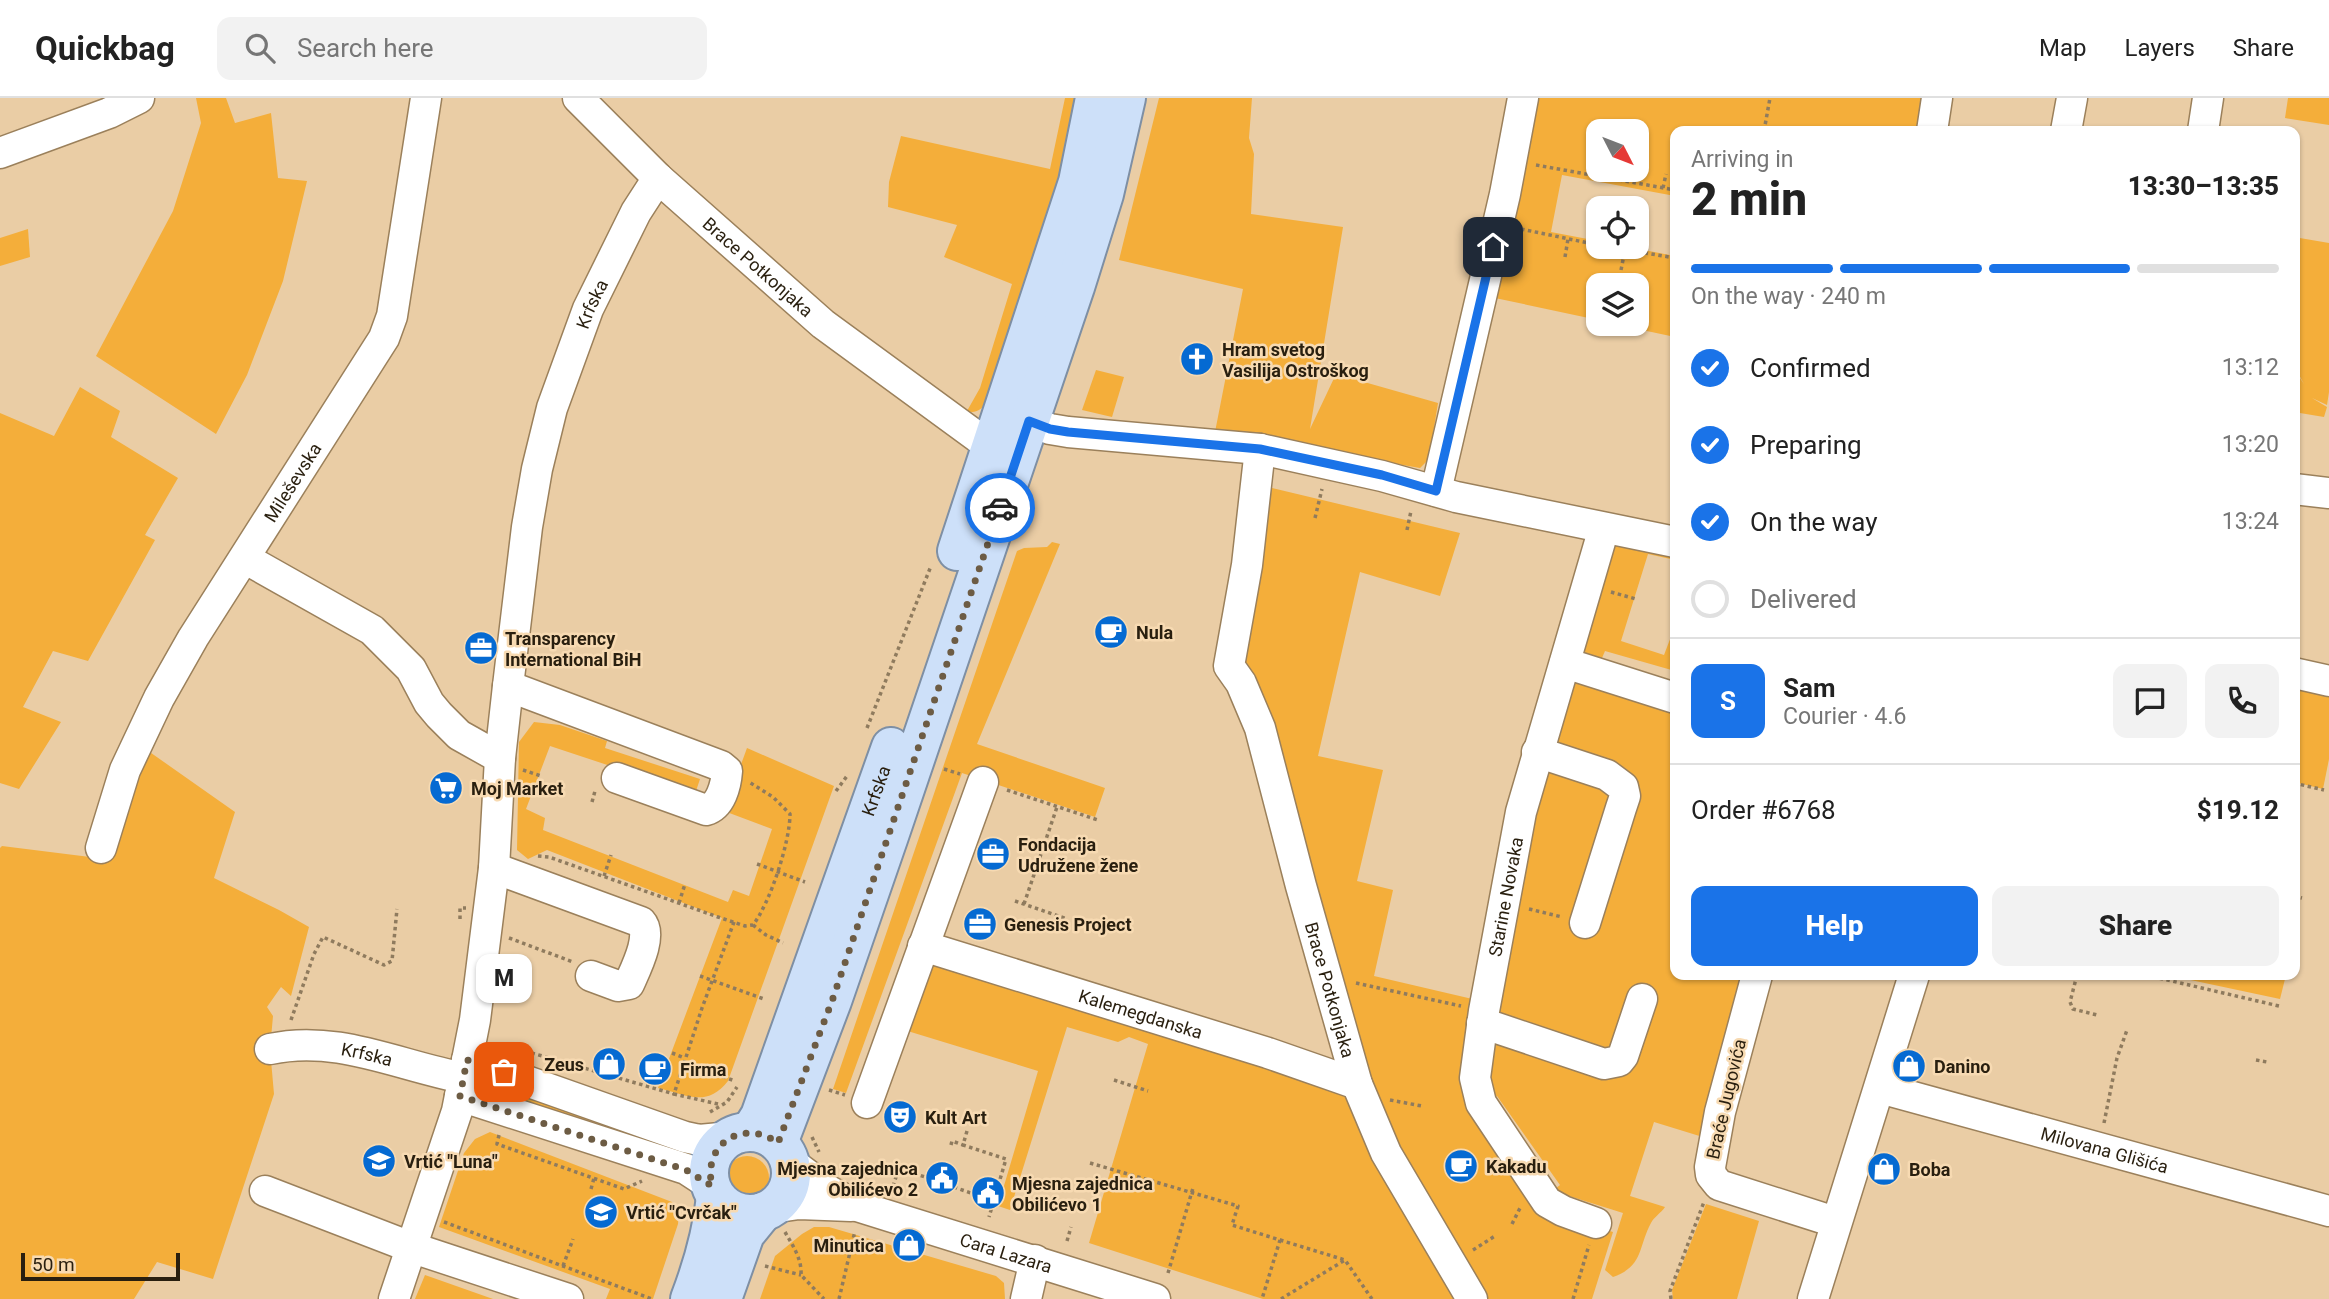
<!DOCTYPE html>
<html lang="en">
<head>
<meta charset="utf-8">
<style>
	:root { --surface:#fff; --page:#f2f2f2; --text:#222; --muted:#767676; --line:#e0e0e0; --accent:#1a73e8 }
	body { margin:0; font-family:Roboto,sans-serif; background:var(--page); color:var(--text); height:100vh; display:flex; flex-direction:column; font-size:26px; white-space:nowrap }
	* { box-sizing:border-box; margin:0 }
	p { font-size:23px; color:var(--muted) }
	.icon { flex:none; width:38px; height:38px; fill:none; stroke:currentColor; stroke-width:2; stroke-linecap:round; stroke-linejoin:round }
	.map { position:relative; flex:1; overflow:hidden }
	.details { position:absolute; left:1670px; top:28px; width:630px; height:854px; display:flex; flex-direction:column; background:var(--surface); border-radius:14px; box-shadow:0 2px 5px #0004 }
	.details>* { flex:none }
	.needle { width:46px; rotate:132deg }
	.controls { position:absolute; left:1586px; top:21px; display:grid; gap:14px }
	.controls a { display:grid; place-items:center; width:63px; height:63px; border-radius:14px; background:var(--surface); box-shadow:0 2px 5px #0004; font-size:35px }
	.scale { position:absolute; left:21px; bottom:18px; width:159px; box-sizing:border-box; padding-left:7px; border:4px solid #291f0f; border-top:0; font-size:19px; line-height:24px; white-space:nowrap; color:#291f0f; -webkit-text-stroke:5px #f7dab2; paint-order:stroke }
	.pin { position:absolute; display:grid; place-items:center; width:60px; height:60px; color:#fff; margin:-30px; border-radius:14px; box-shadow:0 4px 10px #0006 }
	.courier { position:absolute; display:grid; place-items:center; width:70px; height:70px; margin:-35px; border:5px solid #1a73e8; border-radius:50%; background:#fff; color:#222; box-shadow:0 2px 9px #0007 }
	.bubble { position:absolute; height:49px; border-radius:14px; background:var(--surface); box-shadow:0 2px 5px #0004; font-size:23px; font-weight:800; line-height:49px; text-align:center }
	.summary em { font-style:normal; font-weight:800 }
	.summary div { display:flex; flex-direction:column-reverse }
	.summary { display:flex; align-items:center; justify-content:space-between; height:119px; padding:0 21px }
	h1 { font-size:46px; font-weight:800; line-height:52px }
	.bar { display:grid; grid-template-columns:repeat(4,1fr); gap:10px 7px; align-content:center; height:84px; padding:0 21px }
	.bar i { height:9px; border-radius:5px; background:var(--line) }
	.bar .on { background:var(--accent) }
	.bar p { grid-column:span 4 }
	.line { display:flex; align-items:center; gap:18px; padding:0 21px; border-top:2px solid var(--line) }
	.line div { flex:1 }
	.round { display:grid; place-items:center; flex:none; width:74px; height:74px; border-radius:14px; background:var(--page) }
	ol { padding:0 21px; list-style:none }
	li { display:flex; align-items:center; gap:21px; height:77px }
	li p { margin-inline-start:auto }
	li .icon { padding:7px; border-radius:50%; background:var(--accent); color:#fff; stroke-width:4 }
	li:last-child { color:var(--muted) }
	li i { width:38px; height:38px; border:4px solid var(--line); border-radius:50% }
	.cta { display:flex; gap:14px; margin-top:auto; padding:14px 21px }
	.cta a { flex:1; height:80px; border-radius:14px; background:var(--accent); color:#fff; font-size:28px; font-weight:800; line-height:80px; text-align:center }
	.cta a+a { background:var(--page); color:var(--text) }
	header { display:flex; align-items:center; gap:42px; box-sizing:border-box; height:98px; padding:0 35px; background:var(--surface); border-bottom:2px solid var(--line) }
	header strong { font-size:33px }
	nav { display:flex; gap:38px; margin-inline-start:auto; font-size:24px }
	.search { width:490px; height:63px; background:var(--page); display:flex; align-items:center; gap:18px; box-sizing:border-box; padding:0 24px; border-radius:14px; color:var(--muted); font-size:26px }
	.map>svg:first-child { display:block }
	.green { fill:#f4ae3a; fill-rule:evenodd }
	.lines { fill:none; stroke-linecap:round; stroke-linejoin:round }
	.minor-casing { stroke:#9b805b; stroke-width:33 }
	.major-casing { stroke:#7e8fa4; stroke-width:42 }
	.path { stroke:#8f7b5e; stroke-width:3.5; stroke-dasharray:3.5 3.5; stroke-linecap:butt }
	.minor { stroke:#fff; stroke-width:30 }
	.major { stroke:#cde0f9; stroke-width:38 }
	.done { stroke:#6d5c44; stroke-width:7; stroke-dasharray:0 12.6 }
	.route { stroke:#1a73e8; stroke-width:9 }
	.labels { text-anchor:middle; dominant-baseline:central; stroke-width:5; stroke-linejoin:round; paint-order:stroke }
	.street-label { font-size:18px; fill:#291f0f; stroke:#f7dab2 }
	.poi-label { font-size:18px; font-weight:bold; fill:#291f0f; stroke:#f7dab2; text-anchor:start }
</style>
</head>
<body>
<header>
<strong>Quickbag</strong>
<div class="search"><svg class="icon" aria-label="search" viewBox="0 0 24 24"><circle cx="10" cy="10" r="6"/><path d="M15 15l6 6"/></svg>Search here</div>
<nav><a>Map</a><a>Layers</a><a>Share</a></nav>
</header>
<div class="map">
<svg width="2329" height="1201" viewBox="0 0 2329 1201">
	<rect width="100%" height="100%" fill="#eacda5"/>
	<g class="green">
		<path d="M196,0H226L235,25L271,15L278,80L307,83L283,183L247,277L216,336L96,258L173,113L201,25Z"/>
		<path d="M1065,0H1083L1079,18L986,305C981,312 975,316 967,313L980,290L1012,186L944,159L957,127L888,109L889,84L901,38L1050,71Z"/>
		<path d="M1159,0H1252L1249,40L1254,56L1251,116L1343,129L1310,331L1336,276L1438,305L1429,361L1420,370L1215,334L1243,191L1119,162Z"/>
		<path d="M1537,0H1924L1919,33H1675V98L1562,77L1551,134L1598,143V149H1628L1675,158V239L1614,226H1636V187H1598V222L1495,200ZM1598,33H1636V72H1598Z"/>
		<path d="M2288,0H2329V27L2285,20Z"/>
		<path d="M28,131L30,159L0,168V140Z"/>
		<path d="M2294,139L2329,145V294L2327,307L2312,300L2327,309L2324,319L2294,314V271L2304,286L2294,268Z"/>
		<path d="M1096,272L1124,279L1112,319L1082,312Z"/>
		<path d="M80,289L120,313L111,339L178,380L145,437L155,442L88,563L53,553L23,609L61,624L19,691L0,685V315L54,338Z"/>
		<path d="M1264,388L1460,435L1440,498L1360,474L1318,658L1383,672L1357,783L1393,792L1374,878L1481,903L1471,974L1563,1119L1613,1134L1592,1201H1482L1391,1054L1235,563Z"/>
		<path d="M1052,444L1060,446L977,646L1105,690L1095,719L962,675L846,995L833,991L1017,453L1024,450L1047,449Z"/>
		<path d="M1621,445L1675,455V462L1648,456L1621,543L1664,557L1675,528V573L1605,553L1599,567L1577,560L1613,449Z"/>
		<path d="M1566,572L1675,611V877H1752L1706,1040L1654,1024L1630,1098L1665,1109C1661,1115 1654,1119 1651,1125C1638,1149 1644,1168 1613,1179L1605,1172L1623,1115L1569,1098L1564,1112L1546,1098L1560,1087L1497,998L1485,1007L1486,921Z"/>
		<path d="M2294,578L2329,585V661L2323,691L2294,684Z"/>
		<path d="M534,624L560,627L607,643L605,650L700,681L695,696L550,648L526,711L545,720L543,732L728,804L733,792L749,798L772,731L724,713L747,650L834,688L728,983C707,1010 687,997 658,990L722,820L547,752L528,761L517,752L519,644Z"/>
		<path d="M144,650L235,714L214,780L279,812L309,829L291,898L281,889L267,909L273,918L270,951L274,996L213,1181L157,1164L134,1201H0V750L2,748L106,761Z"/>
		<path d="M928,858L1354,990L1468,1201H1263L1089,1145L1148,946L1129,939L1118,944L1067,929L1010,1112L998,1108L1038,973L901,931Z"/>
		<path d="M2167,877H2286L2280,901Z"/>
		<path d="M525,994L653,1037L650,1045L523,1005Z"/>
		<path d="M490,1034L672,1104L679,1114L678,1126L653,1201H606L610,1191L439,1129L464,1055L475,1041Z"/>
		<circle cx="747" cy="1080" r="22"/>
		<path d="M1706,1106L1759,1123L1737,1201H1673L1672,1192Z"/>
		<path d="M814,1129H829L996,1178L1004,1185L1005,1201H760L775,1158L802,1136Z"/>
		<path d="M425,1177L493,1201H415Z"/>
	</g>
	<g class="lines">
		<g class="minor-casing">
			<g id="minor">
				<path id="s1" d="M578,0L658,80L823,226L991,349"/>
				<path d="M1932,33L1937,0"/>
				<path d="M2066,33L2072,0"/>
				<path d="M2203,33L2208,0"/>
				<path d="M0,55L109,15L139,0"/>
				<path d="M1029,323L1050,331L1068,334L1260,351L1382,378L1456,399L1675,444"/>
				<path id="s2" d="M1260,351L1247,467L1229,568L1241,585L1260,630L1301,788L1357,986L1386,1055L1472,1201"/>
				<path d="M2294,391L2329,395"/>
				<path d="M1436,393L1505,96L1523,0"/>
				<path d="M246,461L372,532L411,571L429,605L439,617L459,637L500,660"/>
				<path d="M1565,565L1675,600"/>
				<path d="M2294,575L2329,583"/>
				<path d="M508,588L721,668L727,673C726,687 721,708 706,712L617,680"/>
				<path d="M1537,654L1607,677L1623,689L1625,698L1621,710L1585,825"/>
				<path id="s3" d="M101,750L125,672L159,600L193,540L384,240L392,218L426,0"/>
				<path d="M494,770L641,824C653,837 636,870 629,886L618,888L591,878"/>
				<path id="s4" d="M923,848L1268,955L1357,986"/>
				<path d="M1757,877L1720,1014L1710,1069L1711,1077L1719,1087L1835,1124"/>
				<path d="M1482,925L1604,966L1619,963L1623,958L1642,901"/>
				<path id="s5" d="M270,951C337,936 399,968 464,980"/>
				<path d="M467,962L685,1039L699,1042L731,1039"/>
				<path id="s6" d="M1880,990L2329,1113"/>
				<path d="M460,998L686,1071L712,1088"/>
				<path d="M867,1005L983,684"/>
				<path id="s7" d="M789,1063L829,1093L857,1108L1155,1201"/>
				<path d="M265,1093L413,1150L568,1201"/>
				<path d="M771,1110L799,1106L851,1108"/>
				<path id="s8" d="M1596,1125L1563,1113L1547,1104L1481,1005L1475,980L1484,913L1521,714L1604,430"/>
				<path id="s9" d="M394,1201L457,1013L475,922L494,770L500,660L508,588L527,429L537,371L552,310L588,211L636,114L658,80"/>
				<path d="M1026,1201L1035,1162"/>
				<path d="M1813,1201L1914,877"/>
			</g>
		</g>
		<g class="major-casing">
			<g id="major">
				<path d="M957,453L1078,84L1095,0"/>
				<path id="s10" d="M750,1034L760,1018L891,649"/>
				<circle cx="750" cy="1075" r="41"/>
				<path d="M778,1045L832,903L889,738L1075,189L1104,96L1126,0"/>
				<path d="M690,1201C703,1167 712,1135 716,1099"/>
				<path d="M722,1201L745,1136L763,1114"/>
			</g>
		</g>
		<g class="path">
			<path d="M1764,33L1770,0"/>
			<path d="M1810,33V32"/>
			<path d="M1536,67L1675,92"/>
			<path d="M1663,90L1666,76"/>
			<path d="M1521,131L1598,147"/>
			<path d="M1610,149L1675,160"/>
			<path d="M1565,159L1568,141"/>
			<path d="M1621,172L1625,152"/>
			<path d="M1315,420L1322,391"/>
			<path d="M1407,432L1411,413"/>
			<path d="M1611,494L1636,501"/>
			<path d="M867,630L931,468"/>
			<path d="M944,671L960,676"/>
			<path d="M523,672L541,678"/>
			<path d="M2294,685L2324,692"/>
			<path d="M1007,692L1098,722"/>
			<path d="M836,693L847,678"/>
			<path d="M592,704L595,693"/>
			<path d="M538,758L549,759L718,819L745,828L753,827C770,805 790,744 790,716L773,699L749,684"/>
			<path d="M757,766L805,784"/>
			<path d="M604,778L611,757"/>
			<path d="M2294,798L2302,800"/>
			<path d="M1015,803L1067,821"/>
			<path d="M679,805L685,786"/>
			<path d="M1024,806L1057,709"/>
			<path d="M1529,811L1562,819"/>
			<path d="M460,821V810H466"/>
			<path d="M753,827L766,837L783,845"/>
			<path d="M509,840L573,864"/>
			<path d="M2077,877L2070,904L2073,911L2097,917"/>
			<path d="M2146,877L2279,908"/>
			<path d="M700,878L764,901"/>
			<path d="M1356,885L1461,908"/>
			<path d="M291,922L314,856L323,839L384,867L392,863L397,811"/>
			<path d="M518,951L674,996"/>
			<path d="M672,955L685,960"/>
			<path d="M2256,962L2267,964"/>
			<path d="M683,964L735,983"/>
			<path d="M1114,982L1148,993"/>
			<path d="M829,992L845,997"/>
			<path d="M1390,1002L1422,1008"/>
			<path d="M718,1006L674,996L702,910L734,824"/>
			<path d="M710,1014L727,1004L737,989"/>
			<path d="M2104,1025L2117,960L2127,932"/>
			<path d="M967,1033L963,1047L1006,1061L989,1119"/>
			<path d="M499,1037L497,1046L624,1091L642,1083"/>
			<path d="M812,1039L819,1054"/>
			<path d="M951,1047L952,1043L963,1047"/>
			<path d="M1090,1065L1238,1108L1232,1127L1280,1142L1262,1201"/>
			<path d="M893,1088L899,1070L994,1103"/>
			<path d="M591,1091L594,1080"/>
			<path d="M444,1124L652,1201"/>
			<path d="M1512,1126L1520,1110"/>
			<path d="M785,1134C793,1148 802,1161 801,1177L824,1201"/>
			<path d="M1280,1142L1345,1162L1372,1201"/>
			<path d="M1067,1143L1071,1129"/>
			<path d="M1473,1152L1495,1138"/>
			<path d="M563,1168L573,1141"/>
			<path d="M765,1168L801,1177"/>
			<path d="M1168,1175L1193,1090"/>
			<path d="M839,1201L855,1133"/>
			<path d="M1281,1201L1345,1162"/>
			<path d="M1573,1201L1589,1147"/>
			<path d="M1671,1201L1670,1193L1704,1104"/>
		</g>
		<use href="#minor" class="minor"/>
		<use href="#major" class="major"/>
	</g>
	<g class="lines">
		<path class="done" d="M504,974L467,962L460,998L686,1072L712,1088C702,1045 744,1020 778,1045L832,903L1000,410"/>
		<path class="route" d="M1000,410L1029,323L1050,331L1068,334L1260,351L1382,377L1436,393L1493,149"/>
	</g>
	<defs>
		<g id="church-disc" transform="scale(1.75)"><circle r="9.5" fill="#056ad2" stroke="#f7dab2"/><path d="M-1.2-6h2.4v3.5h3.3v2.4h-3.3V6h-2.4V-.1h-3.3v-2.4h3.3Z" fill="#fff"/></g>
		<g id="cafe-disc" transform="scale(1.75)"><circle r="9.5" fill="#056ad2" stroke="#f7dab2"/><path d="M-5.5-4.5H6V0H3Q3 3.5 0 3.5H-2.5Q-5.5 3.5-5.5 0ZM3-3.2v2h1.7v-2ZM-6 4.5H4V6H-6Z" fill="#fff"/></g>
		<g id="office-disc" transform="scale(1.75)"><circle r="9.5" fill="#056ad2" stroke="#f7dab2"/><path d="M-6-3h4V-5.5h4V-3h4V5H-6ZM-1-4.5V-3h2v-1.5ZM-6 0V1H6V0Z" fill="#fff"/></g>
		<g id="supermarket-disc" transform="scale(1.75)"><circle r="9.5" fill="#056ad2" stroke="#f7dab2"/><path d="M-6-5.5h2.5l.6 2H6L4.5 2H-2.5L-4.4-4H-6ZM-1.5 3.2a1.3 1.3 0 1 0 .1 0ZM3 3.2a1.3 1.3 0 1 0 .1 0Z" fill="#fff"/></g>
		<g id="shop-disc" transform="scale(1.75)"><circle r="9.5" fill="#056ad2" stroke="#f7dab2"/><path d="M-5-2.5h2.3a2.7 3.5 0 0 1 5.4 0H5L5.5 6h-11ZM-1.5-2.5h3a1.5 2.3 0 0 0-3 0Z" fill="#fff"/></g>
		<g id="theatre-disc" transform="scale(1.75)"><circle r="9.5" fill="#056ad2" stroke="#f7dab2"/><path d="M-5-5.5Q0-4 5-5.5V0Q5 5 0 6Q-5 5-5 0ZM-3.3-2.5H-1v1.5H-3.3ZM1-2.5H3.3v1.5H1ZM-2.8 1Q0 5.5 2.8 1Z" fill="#fff"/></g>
		<g id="school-disc" transform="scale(1.75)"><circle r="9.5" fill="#056ad2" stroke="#f7dab2"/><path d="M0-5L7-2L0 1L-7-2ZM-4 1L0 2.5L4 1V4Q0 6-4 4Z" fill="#fff"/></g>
		<g id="civic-disc" transform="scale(1.75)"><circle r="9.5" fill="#056ad2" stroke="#f7dab2"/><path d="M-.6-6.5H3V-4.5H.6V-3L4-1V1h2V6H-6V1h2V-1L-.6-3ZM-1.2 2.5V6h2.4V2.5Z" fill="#fff"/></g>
	</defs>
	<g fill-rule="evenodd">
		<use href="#church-disc" x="1197" y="261"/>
		<use href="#cafe-disc" x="1111" y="534"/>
		<use href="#office-disc" x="481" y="550"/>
		<use href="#supermarket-disc" x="446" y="690"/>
		<use href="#office-disc" x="993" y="756"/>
		<use href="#office-disc" x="980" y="826"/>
		<use href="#shop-disc" x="609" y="966"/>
		<use href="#shop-disc" x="1909" y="968"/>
		<use href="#cafe-disc" x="655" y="971"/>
		<use href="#theatre-disc" x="900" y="1019"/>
		<use href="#school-disc" x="379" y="1063"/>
		<use href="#cafe-disc" x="1461" y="1068"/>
		<use href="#shop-disc" x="1884" y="1071"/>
		<use href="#civic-disc" x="942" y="1080"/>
		<use href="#civic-disc" x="988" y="1095"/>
		<use href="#school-disc" x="601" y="1114"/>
		<use href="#shop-disc" x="909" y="1147"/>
	</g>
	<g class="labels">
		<g class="street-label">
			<text stroke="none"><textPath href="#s1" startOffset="247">Brace Potkonjaka</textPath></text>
			<text stroke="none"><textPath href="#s9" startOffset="1020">Krfska</textPath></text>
			<text stroke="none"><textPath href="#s3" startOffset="415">Mileševska</textPath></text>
			<text stroke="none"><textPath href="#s10" startOffset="364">Krfska</textPath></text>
			<text stroke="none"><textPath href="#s8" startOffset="382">Starine Novaka</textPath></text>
			<text stroke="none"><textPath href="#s2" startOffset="560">Brace Potkonjaka</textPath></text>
			<text stroke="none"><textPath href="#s4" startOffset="228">Kalemegdanska</textPath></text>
			<text stroke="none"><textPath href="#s5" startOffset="98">Krfska</textPath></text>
			<text transform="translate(1726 1001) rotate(-77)">Braće Jugovića</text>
			<text stroke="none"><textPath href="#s6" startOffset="233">Milovana Glišića</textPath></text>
			<text stroke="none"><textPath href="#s7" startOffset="238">Cara Lazara</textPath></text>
		</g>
		<g class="poi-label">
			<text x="1222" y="251">Hram svetog<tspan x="1222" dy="21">Vasilija Ostroškog</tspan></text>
			<text x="1136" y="534">Nula</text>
			<text x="505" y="540">Transparency<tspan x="505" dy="21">International BiH</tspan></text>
			<text x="471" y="690">Moj Market</text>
			<text x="1018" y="746">Fondacija<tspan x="1018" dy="21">Udružene žene</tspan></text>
			<text x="1004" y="826">Genesis Project</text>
			<text x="584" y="966" text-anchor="end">Zeus</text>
			<text x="1934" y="968">Danino</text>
			<text x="680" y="971">Firma</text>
			<text x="925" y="1019">Kult Art</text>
			<text x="404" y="1063">Vrtić "Luna"</text>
			<text x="1486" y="1068">Kakadu</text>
			<text x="918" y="1070" text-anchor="end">Mjesna zajednica<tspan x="918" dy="21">Obilićevo 2</tspan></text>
			<text x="1909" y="1071">Boba</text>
			<text x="1012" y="1085">Mjesna zajednica<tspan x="1012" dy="21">Obilićevo 1</tspan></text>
			<text x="626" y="1114">Vrtić "Cvrčak"</text>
			<text x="884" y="1147" text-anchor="end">Minutica</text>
		</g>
	</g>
</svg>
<div class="controls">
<a><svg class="needle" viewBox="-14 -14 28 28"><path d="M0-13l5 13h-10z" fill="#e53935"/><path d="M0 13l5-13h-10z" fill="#767676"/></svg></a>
<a><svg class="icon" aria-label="locate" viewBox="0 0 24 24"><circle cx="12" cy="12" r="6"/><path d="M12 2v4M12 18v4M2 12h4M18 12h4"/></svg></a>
<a><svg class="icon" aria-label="layers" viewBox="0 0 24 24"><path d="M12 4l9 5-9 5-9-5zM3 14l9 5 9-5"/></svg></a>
</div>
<div class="scale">50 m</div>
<div class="pin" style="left:504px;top:974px;background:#ea580c"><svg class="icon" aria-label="bag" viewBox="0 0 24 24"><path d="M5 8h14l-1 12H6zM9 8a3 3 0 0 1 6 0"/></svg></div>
<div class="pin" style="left:1493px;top:149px;background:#1f2937"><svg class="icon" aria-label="home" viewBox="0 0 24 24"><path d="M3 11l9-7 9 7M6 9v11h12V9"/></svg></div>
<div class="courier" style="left:1000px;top:410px"><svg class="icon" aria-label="car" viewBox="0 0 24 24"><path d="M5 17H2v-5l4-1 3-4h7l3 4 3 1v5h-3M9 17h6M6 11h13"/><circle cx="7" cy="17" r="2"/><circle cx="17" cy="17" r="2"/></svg></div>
<div class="bubble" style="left:476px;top:856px;width:56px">M</div>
<section class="details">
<div class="summary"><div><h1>2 min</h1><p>Arriving in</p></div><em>13:30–13:35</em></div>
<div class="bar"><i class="on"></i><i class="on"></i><i class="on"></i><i></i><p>On the way · 240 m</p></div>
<ol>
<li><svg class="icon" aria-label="check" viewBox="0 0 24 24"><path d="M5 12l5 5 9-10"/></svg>Confirmed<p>13:12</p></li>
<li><svg class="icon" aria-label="check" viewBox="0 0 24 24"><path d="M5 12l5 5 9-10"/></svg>Preparing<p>13:20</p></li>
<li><svg class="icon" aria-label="check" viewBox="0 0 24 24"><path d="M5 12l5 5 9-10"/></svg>On the way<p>13:24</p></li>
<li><i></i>Delivered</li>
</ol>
<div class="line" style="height:126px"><b class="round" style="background:var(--accent);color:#fff">S</b><div><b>Sam</b><p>Courier · 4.6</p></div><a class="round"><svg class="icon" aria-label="chat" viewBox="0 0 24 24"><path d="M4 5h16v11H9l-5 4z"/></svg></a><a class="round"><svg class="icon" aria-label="phone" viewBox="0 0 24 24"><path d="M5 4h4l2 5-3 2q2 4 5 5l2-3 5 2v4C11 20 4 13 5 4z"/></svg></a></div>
<div class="line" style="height:91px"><div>Order #6768</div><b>$19.12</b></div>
<div class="cta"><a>Help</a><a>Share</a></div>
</section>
</div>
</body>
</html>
